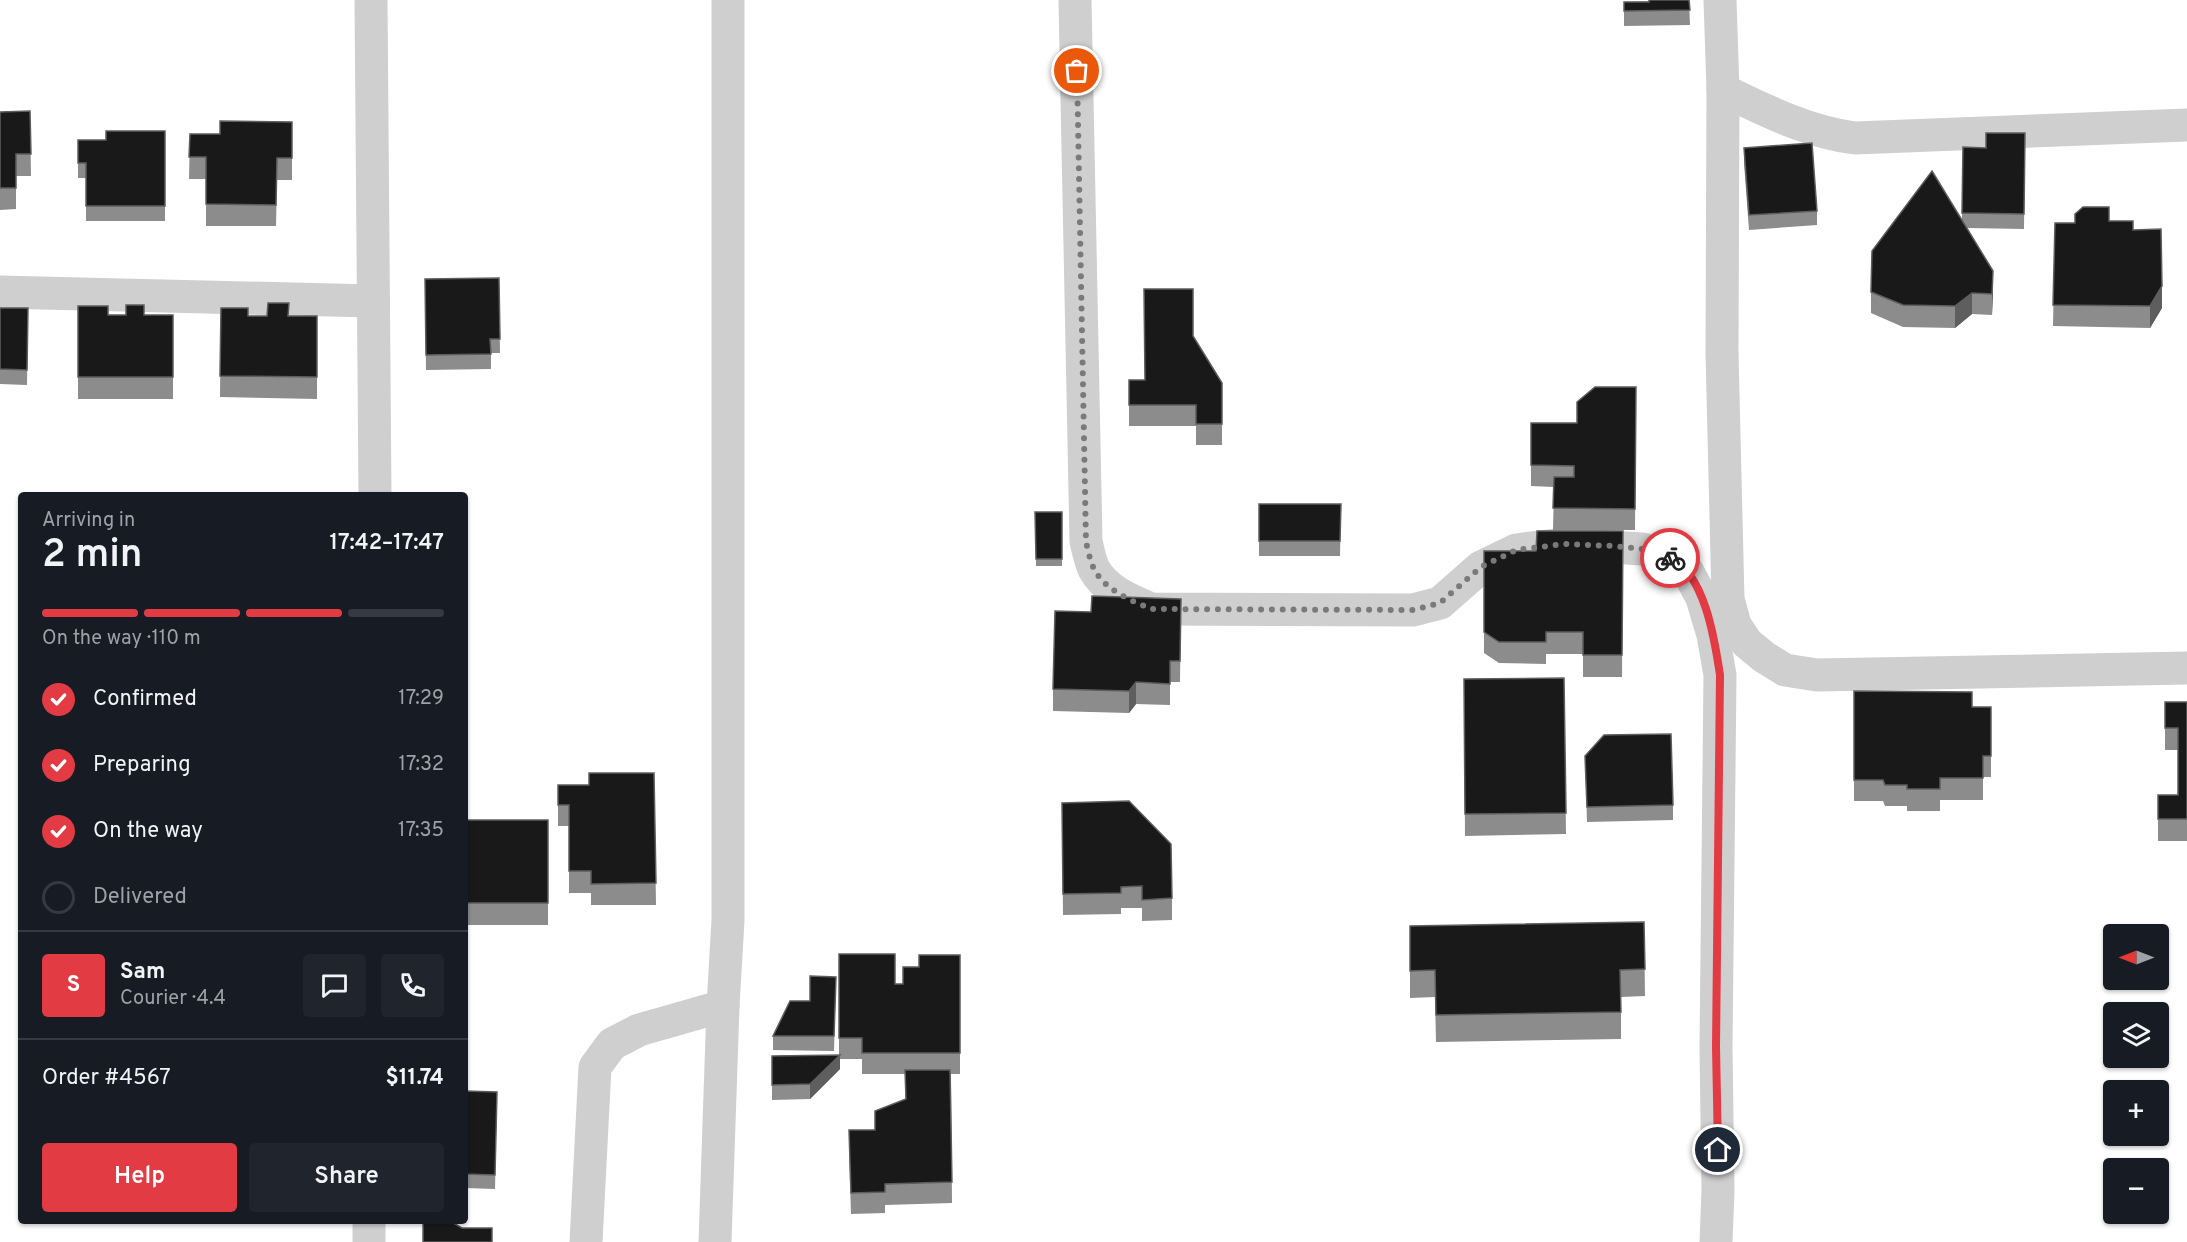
<!DOCTYPE html>
<html lang="en">
<head>
<meta charset="utf-8">
<style>
	:root { --surface:#171b24; --page:#20242c; --text:#f1f3f6; --muted:#9ea1a6; --line:#363941; --accent:#e23b43 }
	body { margin:0; font-family:Overpass,sans-serif; background:var(--page); color:var(--text); height:100vh; display:flex; flex-direction:column; font-size:22px; white-space:nowrap }
	* { box-sizing:border-box; margin:0 }
	p { font-size:20px; color:var(--muted) }
	.icon { flex:none; width:33px; height:33px; fill:none; stroke:currentColor; stroke-width:2; stroke-linecap:round; stroke-linejoin:round }
	.map { position:relative; flex:1; overflow:hidden }
	.panel { position:absolute; left:18px; top:492px; width:450px; height:732px; display:flex; flex-direction:column; background:var(--surface); border-radius:6px; box-shadow:0 2px 4px #0004 }
	.panel>* { flex:none }
	.needle { width:39px; rotate:270deg }
	.tools { position:absolute; left:2103px; top:924px; display:grid; gap:12px }
	.tools a { display:grid; place-items:center; width:66px; height:66px; border-radius:6px; background:var(--surface); box-shadow:0 2px 4px #0004; font-size:30px }
	.pin { position:absolute; display:grid; place-items:center; width:51px; height:51px; color:#fff; margin:-26px; border:3px solid #fff; border-radius:50%; box-shadow:0 2px 6px #0007 }
	.courier { position:absolute; display:grid; place-items:center; width:60px; height:60px; margin:-30px; border:4px solid #e23b43; border-radius:50%; background:#fff; color:#222; box-shadow:0 2px 8px #0007 }
	.summary em { font-style:normal; font-weight:600 }
	.summary div { display:flex; flex-direction:column-reverse }
	.summary { display:flex; align-items:center; justify-content:space-between; height:102px; padding:0 24px }
	h1 { font-size:39px; font-weight:600; line-height:45px }
	.bar { display:grid; grid-template-columns:repeat(4,1fr); gap:9px 6px; align-content:center; height:72px; padding:0 24px }
	.bar i { height:8px; border-radius:4px; background:var(--line) }
	.bar .selected { background:var(--accent) }
	.bar p { grid-column:span 4 }
	.line { display:flex; align-items:center; gap:15px; padding:0 24px; border-top:2px solid var(--line) }
	.line div { flex:1 }
	.round { display:grid; place-items:center; flex:none; width:63px; height:63px; border-radius:6px; background:var(--page) }
	ol { padding:0 24px; list-style:none }
	li { display:flex; align-items:center; gap:18px; height:66px }
	li p { margin-inline-start:auto }
	li .icon { padding:6px; border-radius:50%; background:var(--accent); color:#fff; stroke-width:4 }
	li:last-child { color:var(--muted) }
	li i { width:33px; height:33px; border:3px solid var(--line); border-radius:50% }
	.cta { display:flex; gap:12px; margin-top:auto; padding:12px 24px }
	.cta a { flex:1; height:69px; border-radius:6px; background:var(--accent); color:#fff; font-size:24px; font-weight:600; line-height:69px; text-align:center }
	.cta a+a { background:var(--page); color:var(--text) }
	.map>svg:first-child { display:block }
	.lines { fill:none; stroke-linecap:round; stroke-linejoin:round }
	.minor { stroke:#cfcfcf; stroke-width:33 }
	.wall { fill:#8c8c8c }
	.shaded-wall { fill:#5e5e5e }
	.building { fill:#191919; stroke:#5e5e5e; stroke-width:1.5 }
	.done { stroke:#7a7a7a; stroke-width:6; stroke-dasharray:0 10.8 }
	.route { stroke:#e23b43; stroke-width:8 }
</style>
</head>
<body>
<div class="map">
<svg width="2187" height="1242" viewBox="0 0 2187 1242">
	<rect width="100%" height="100%" fill="#fff"/>
	<g class="lines">
		<g class="minor">
			<path d="M371,0L375,495"/>
			<path d="M1075,0L1086,541C1088,550 1090,561 1094,569C1105,590 1130,600 1151,609L1413,610L1440,603L1481,567L1516,550L1564,544L1642,549L1660,553L1677,560L1688,572L1702,598L1713,635L1720,675L1716,1047L1718,1191L1716,1242"/>
			<path d="M1720,0L1723,90L1722,353L1728,599L1735,625L1747,643L1764,657L1785,670L1817,675L2187,668"/>
			<path d="M1723,90C1766,111 1808,132 1855,138L2187,125"/>
			<path d="M0,292L373,301"/>
			<path d="M369,1242V1221"/>
			<path d="M586,1242L595,1067L612,1044L639,1030L723,1006L728,920V0"/>
			<path d="M715,1242L723,1006"/>
		</g>
	</g>
	<g class="wall">
		<path d="M1689,0L1690,25L1624,26V2Z"/>
		<path d="M30,111L31,176H16V209L0,210V112Z"/>
		<path d="M292,122V180H277L276,226H206V179H189L190,134H220Z"/>
		<path d="M165,131V221H86V178H78V140H106Z"/>
		<path d="M2025,133L2024,229L1967,228L1993,292L1992,315L1972,314L1955,328L1903,327L1871,313V292L1962,219L1963,147L1986,148Z"/>
		<path d="M1744,148L1817,211V225L1749,230L1744,163Z"/>
		<path d="M2109,221L2133,230L2162,308L2150,328L2053,326L2055,223H2075Z"/>
		<path d="M499,278L500,353H491V369L426,370L425,279Z"/>
		<path d="M78,306L108,315H173V399H78Z"/>
		<path d="M0,308H28L27,385L0,384Z"/>
		<path d="M221,308L248,316H317V399L220,397Z"/>
		<path d="M1193,336L1222,383V445H1196V426H1129V380H1145Z"/>
		<path d="M1636,387L1635,530H1553L1554,487L1531,486V423H1577Z"/>
		<path d="M1259,504H1341L1340,556H1259Z"/>
		<path d="M1035,512H1062V566H1036Z"/>
		<path d="M1623,531L1622,677H1583V654H1546V664L1499,663L1484,653V551H1536Z"/>
		<path d="M1181,599L1180,682H1170V705L1136,704L1129,713L1053,711V689L1091,612Z"/>
		<path d="M1564,678L1566,834L1465,836L1464,679Z"/>
		<path d="M1854,691L1972,707H1991V777H1983V800H1940V811H1907V806H1885L1883,801H1854Z"/>
		<path d="M2165,702H2187V841H2158V795H2178V750H2165Z"/>
		<path d="M1585,756L1673,805V820L1587,822Z"/>
		<path d="M654,773L656,905H591V893H569V826H558V785H589Z"/>
		<path d="M1062,803L1172,898V920L1142,921V908H1121V914L1063,915Z"/>
		<rect x="465" y="820" width="83" height="105"/>
		<path d="M1644,922L1645,996L1621,997V1039L1436,1042L1435,997L1410,998V926Z"/>
		<path d="M839,954L895,984H903L919,967L960,955V1074H951L952,1203L885,1205V1213L851,1214L849,1152L875,1130L905,1099V1074H862V1059H840V1069L810,1099L772,1100V1056L839,1055Z"/>
		<path d="M836,977L834,1051L773,1050V1036Z"/>
		<path d="M465,1091L497,1092L495,1189L465,1188Z"/>
	</g>
	<g class="shaded-wall">
		<path d="M1993,271V292L1992,315V294Z"/>
		<path d="M2162,286V308L2150,328V306Z"/>
		<path d="M1972,293V314L1955,328V306Z"/>
		<path d="M1136,682V704L1129,713V691Z"/>
		<path d="M840,1055V1069L810,1099V1084Z"/>
	</g>
	<g class="building">
		<path d="M1649,0H1689L1690,10L1624,11V2H1649Z"/>
		<path d="M30,111L31,154H16V188H0V112Z"/>
		<path d="M220,121L292,122V158H277L276,205L206,204V157H189L190,134H220Z"/>
		<path d="M106,131H165V206H86V163H78V140H106Z"/>
		<path d="M1986,133H2025L2024,214L1962,213L1963,147L1986,148Z"/>
		<path d="M1812,143L1817,211L1749,215L1744,148Z"/>
		<path d="M1932,171L1993,271L1992,294L1972,293L1955,306L1903,305L1871,292L1872,251Z"/>
		<path d="M2083,207H2109V221H2133V230L2161,229L2162,286L2150,306L2053,305L2055,223H2075V214Z"/>
		<path d="M499,278L500,339H490L491,354L426,355L425,279Z"/>
		<path d="M1144,289H1193V336L1222,383V424H1196V405H1129V380H1145Z"/>
		<path d="M268,303H289L288,316H317V377L220,376L221,308H248V316H267Z"/>
		<path d="M126,305H144V315H173V377H78V306H108V315H126Z"/>
		<path d="M0,308H28L27,370L0,369Z"/>
		<path d="M1595,387H1636L1635,509L1553,508L1554,477H1574V466L1531,465V423H1577V402Z"/>
		<path d="M1259,504H1341L1340,541H1259Z"/>
		<path d="M1035,512H1062V559H1036Z"/>
		<path d="M1537,531H1623L1622,655H1583V632H1546V642H1499L1484,632V551H1536Z"/>
		<path d="M1092,596L1181,599L1180,661H1170V684L1136,682L1129,691L1053,689L1055,611L1091,612Z"/>
		<path d="M1564,678L1566,813L1465,814L1464,679Z"/>
		<path d="M1854,691L1972,692V707H1991V756H1983V778H1940V789H1907V785H1885L1883,780H1854Z"/>
		<path d="M2165,702H2187V819H2158V795H2178V728H2165Z"/>
		<path d="M1671,734L1673,805L1587,807L1585,756L1604,735Z"/>
		<path d="M589,773H654L656,883L591,884V871H569V805H558V785H589Z"/>
		<path d="M1129,801L1171,844L1172,898L1142,900V886L1121,887V893L1063,894L1062,803Z"/>
		<rect x="465" y="820" width="83" height="83"/>
		<path d="M1644,922L1645,969L1620,970L1621,1012L1436,1015L1435,970L1410,971V926Z"/>
		<path d="M839,954H895V984H903V967H919V955H960V1053H862V1038H839Z"/>
		<path d="M810,976L836,977L834,1036H773L790,1001H810Z"/>
		<path d="M840,1055L810,1084L772,1085V1056Z"/>
		<path d="M905,1070H950L952,1182L885,1184V1192L851,1193L849,1130H875V1111L906,1099Z"/>
		<path d="M465,1091L497,1092L495,1175L465,1174Z"/>
		<path d="M423,1221H450L462,1228H492V1242H423Z"/>
	</g>
	<g class="lines">
		<path class="done" d="M1077,71L1086,542C1088,550 1090,561 1094,569C1105,590 1130,600 1151,609L1413,610L1440,603L1481,567L1516,550L1564,544L1613,546L1642,549L1670,558"/>
		<path class="route" d="M1670,558C1705,573 1715,642 1720,675L1716,1047L1718,1150"/>
	</g>
</svg>
<div class="tools">
<a><svg class="needle" viewBox="-14 -14 28 28"><path d="M0-13l5 13h-10z" fill="#e53935"/><path d="M0 13l5-13h-10z" fill="#9ea1a6"/></svg></a>
<a><svg class="icon" aria-label="layers" viewBox="0 0 24 24"><path d="M12 4l9 5-9 5-9-5zM3 14l9 5 9-5"/></svg></a>
<a>+</a>
<a>−</a>
</div>
<div class="pin" style="left:1077px;top:71px;background:#ea580c"><svg class="icon" aria-label="bag" viewBox="0 0 24 24"><path d="M5 8h14l-1 12H6zM9 8a3 3 0 0 1 6 0"/></svg></div>
<div class="pin" style="left:1718px;top:1150px;background:#1f2937"><svg class="icon" aria-label="home" viewBox="0 0 24 24"><path d="M3 11l9-7 9 7M6 9v11h12V9"/></svg></div>
<div class="courier" style="left:1670px;top:558px"><svg class="icon" aria-label="bike" viewBox="0 0 24 24"><circle cx="6" cy="16" r="4"/><circle cx="18" cy="16" r="4"/><path d="M6 16l4-8h5l3 8M10 8l3 8H6M13 5h3"/></svg></div>
<section class="panel">
<div class="summary"><div><h1>2 min</h1><p>Arriving in</p></div><em>17:42–17:47</em></div>
<div class="bar"><i class="selected"></i><i class="selected"></i><i class="selected"></i><i></i><p>On the way · 110 m</p></div>
<ol>
<li><svg class="icon" aria-label="check" viewBox="0 0 24 24"><path d="M5 12l5 5 9-10"/></svg>Confirmed<p>17:29</p></li>
<li><svg class="icon" aria-label="check" viewBox="0 0 24 24"><path d="M5 12l5 5 9-10"/></svg>Preparing<p>17:32</p></li>
<li><svg class="icon" aria-label="check" viewBox="0 0 24 24"><path d="M5 12l5 5 9-10"/></svg>On the way<p>17:35</p></li>
<li><i></i>Delivered</li>
</ol>
<div class="line" style="height:108px"><b class="round" style="background:var(--accent);color:#fff">S</b><div><b>Sam</b><p>Courier · 4.4</p></div><a class="round"><svg class="icon" aria-label="chat" viewBox="0 0 24 24"><path d="M4 5h16v11H9l-5 4z"/></svg></a><a class="round"><svg class="icon" aria-label="phone" viewBox="0 0 24 24"><path d="M5 4h4l2 5-3 2q2 4 5 5l2-3 5 2v4C11 20 4 13 5 4z"/></svg></a></div>
<div class="line" style="height:78px"><div>Order #4567</div><b>$11.74</b></div>
<div class="cta"><a>Help</a><a>Share</a></div>
</section>
</div>
</body>
</html>
